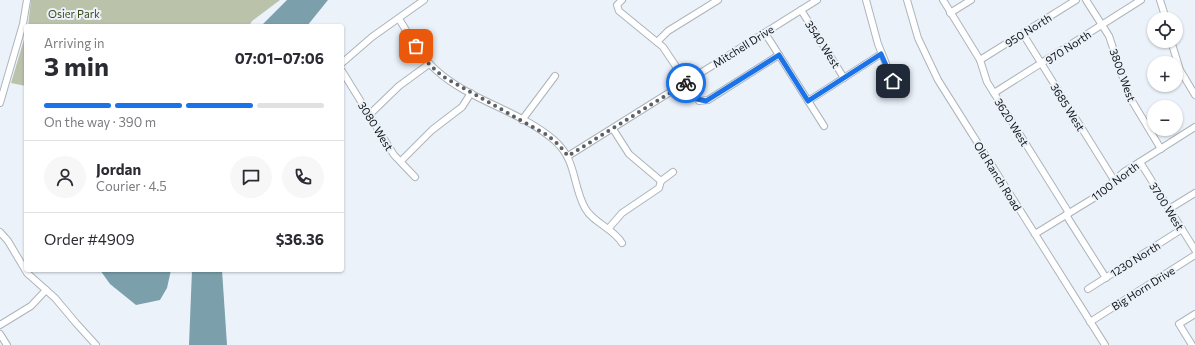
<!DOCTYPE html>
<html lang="en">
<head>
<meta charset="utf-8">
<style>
	:root { --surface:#fff; --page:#f7f7f7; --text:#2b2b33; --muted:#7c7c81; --line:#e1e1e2; --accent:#1a73e8 }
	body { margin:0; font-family:Commissioner,sans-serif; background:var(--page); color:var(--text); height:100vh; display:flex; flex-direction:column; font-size:15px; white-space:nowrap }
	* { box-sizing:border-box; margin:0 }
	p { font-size:13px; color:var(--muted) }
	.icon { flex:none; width:22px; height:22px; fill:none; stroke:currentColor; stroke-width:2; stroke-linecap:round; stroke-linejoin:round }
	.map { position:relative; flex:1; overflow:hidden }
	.drawer { position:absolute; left:24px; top:24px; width:320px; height:248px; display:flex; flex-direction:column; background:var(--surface); border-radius:4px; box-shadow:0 1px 3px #0004 }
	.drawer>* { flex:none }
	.buttons { position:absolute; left:1147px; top:12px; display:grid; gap:8px }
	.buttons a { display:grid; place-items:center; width:36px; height:36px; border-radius:50%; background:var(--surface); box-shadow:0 1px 3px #0004; font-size:20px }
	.pin { position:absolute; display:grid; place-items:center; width:34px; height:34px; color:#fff; margin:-17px; border-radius:8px; box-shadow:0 2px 6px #0006 }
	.courier { position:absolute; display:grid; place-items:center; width:40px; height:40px; margin:-20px; border:3px solid #1a73e8; border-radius:50%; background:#fff; color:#222; box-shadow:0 1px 5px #0007 }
	.summary em { font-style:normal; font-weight:700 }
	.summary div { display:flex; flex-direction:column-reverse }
	.summary { display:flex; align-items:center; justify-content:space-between; height:68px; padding:0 20px }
	h1 { font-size:26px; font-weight:700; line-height:30px }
	.bar { display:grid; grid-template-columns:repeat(4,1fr); gap:6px 4px; align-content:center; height:48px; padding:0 20px }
	.bar i { height:5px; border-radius:3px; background:var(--line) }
	.bar .on { background:var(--accent) }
	.bar p { grid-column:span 4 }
	.line { display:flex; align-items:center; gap:10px; padding:0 20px; border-top:1px solid var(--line) }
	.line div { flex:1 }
	.round { display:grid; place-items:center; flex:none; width:42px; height:42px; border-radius:21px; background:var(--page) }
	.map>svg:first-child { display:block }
	.green { fill:#bac2aa }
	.water { fill:#7ba0ac }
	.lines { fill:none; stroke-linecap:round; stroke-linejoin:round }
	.minor-casing { stroke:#aeb4bc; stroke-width:8 }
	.minor { stroke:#fff; stroke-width:6 }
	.done { stroke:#5d6065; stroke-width:4; stroke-dasharray:0 7.2 }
	.route { stroke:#1a73e8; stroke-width:5 }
	.labels { text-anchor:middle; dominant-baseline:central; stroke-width:4; stroke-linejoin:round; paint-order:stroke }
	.park-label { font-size:11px; fill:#3f4a18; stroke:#ebf2fa }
	.street-label { font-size:11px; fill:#101215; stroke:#ebf2fa }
</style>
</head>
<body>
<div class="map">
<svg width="1195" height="345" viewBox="0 0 1195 345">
	<rect width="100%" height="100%" fill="#ebf2fa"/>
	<g class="green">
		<path d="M31,0H280L252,21L249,26H28Z"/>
		<path d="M26,33V86L11,83Z"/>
	</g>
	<g class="water">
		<path d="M287,0H328L307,26H261Z"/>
		<path d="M100,270H171L167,288L160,300L136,305L110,284Z"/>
		<path d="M192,270H222L227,345H189Z"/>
	</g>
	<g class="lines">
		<g class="minor-casing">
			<g id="minor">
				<path d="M622,0L617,5L619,11L663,47L699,101L708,100L779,55"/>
				<path d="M866,0L878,44L893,81"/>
				<path d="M907,0L918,38L938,80L1105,345"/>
				<path d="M943,0L980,60L987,82L1069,213"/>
				<path d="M1086,0L1109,36L1129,96L1161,149"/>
				<path d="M1160,0L1166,19"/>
				<path d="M801,10L844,78"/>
				<path d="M950,13L971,0"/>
				<path d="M399,19C410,36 420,56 436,70C470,101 519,110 554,140C577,160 572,184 585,208C593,223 613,228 622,243"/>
				<path d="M765,33L824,126"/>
				<path d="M1023,34L1114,180"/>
				<path d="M1171,41L1180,70L1195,95"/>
				<path d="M657,42L668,31L718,0"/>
				<path d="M980,60L1076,0"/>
				<path d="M342,63L372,37L424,0"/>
				<path d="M342,71L394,155L415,177"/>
				<path d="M994,93L1141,0"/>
				<path d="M808,101L881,54"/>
				<path d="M0,103L23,24L27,0"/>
				<path d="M369,115L399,86L429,64"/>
				<path d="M522,120L555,76"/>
				<path d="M613,129L629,154L661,181"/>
				<path d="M568,156L817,0"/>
				<path d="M401,161L432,130L462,107L471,93"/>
				<path d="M1140,162L1195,250"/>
				<path d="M1169,209L1195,193"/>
				<path d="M1066,215L1106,278"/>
				<path d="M609,228L622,213L659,188L661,181L673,172"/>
				<path d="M0,232L8,241L27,273L55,298L76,323L96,345"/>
				<path d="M1035,234L1097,196L1124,172L1195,127"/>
				<path d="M1088,289L1182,229"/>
				<path d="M1090,322L1195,255"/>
				<path d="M0,325L31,306L46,290"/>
				<path d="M0,334L7,345"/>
				<path d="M1192,345L1179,324L1195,314"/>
			</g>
		</g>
		<use href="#minor" class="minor"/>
	</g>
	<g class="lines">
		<path class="done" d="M416,46L429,64L442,76L547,135L559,145L568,156L686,83"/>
		<path class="route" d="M686,83L697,99L706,101L779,55L808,101L881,54L893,81"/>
	</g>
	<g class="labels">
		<g class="park-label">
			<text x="74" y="13">Osier Park</text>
		</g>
		<g class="street-label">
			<text transform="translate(1028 30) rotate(-32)">950 North</text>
			<text transform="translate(823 44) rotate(57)">3540 West</text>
			<text transform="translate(743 46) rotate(-32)">Mitchell Drive</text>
			<text transform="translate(1068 47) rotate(-33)">970 North</text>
			<text transform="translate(1123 75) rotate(70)">3800 West</text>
			<text transform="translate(1068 107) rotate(58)">3685 West</text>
			<text transform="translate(1012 122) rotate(58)">3620 West</text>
			<text transform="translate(376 126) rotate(58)">3080 West</text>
			<text transform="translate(998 176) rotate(58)">Old Ranch Road</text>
			<text transform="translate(1115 181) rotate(-37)">1100 North</text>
			<text transform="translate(1167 206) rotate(58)">3700 West</text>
			<text transform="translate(1135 259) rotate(-32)">1230 North</text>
			<text transform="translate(1143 288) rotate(-32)">Big Horn Drive</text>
		</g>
	</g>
</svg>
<div class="buttons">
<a><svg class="icon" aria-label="locate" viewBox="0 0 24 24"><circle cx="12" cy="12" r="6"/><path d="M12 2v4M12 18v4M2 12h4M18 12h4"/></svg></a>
<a>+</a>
<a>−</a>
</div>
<div class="pin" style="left:416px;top:46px;background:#ea580c"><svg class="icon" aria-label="bag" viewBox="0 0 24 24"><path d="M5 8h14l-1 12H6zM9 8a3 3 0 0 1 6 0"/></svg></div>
<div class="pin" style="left:893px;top:81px;background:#1f2937"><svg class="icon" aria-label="home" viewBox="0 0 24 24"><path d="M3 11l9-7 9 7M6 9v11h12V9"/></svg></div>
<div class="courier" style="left:686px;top:83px"><svg class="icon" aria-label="bike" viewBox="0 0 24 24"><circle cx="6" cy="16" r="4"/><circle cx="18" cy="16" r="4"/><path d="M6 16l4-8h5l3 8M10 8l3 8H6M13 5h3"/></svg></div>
<section class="drawer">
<div class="summary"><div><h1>3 min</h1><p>Arriving in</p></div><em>07:01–07:06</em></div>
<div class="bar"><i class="on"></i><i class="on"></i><i class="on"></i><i></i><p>On the way · 390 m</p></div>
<div class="line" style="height:72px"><a class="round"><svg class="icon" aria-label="person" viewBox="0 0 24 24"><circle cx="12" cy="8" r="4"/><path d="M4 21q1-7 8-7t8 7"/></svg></a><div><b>Jordan</b><p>Courier · 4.5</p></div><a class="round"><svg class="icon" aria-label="chat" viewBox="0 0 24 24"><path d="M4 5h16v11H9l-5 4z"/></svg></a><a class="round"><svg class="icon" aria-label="phone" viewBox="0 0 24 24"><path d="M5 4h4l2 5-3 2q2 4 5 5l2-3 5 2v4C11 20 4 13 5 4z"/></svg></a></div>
<div class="line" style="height:52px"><div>Order #4909</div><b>$36.36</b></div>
</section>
</div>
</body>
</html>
